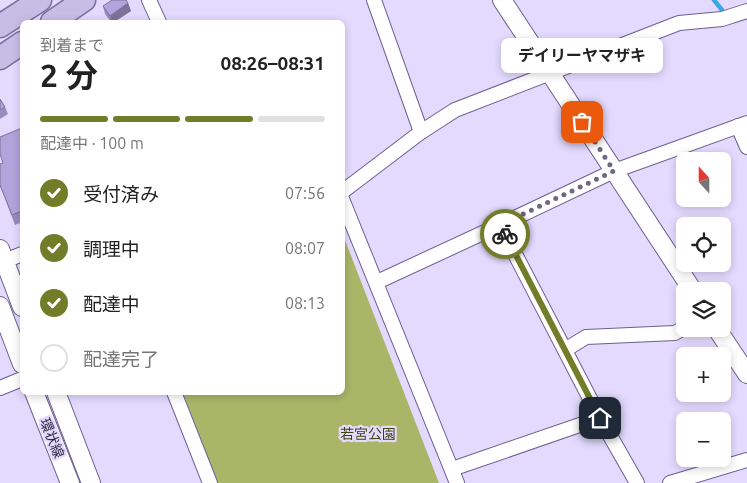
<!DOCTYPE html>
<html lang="ja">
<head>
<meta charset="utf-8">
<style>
	:root { --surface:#fff; --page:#f2f2f2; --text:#222; --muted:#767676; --line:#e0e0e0; --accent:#717d29 }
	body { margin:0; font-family:Ubuntu,"Noto Sans JP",sans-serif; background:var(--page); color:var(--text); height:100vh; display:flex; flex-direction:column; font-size:19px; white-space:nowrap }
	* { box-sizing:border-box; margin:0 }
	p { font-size:16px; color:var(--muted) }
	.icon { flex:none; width:28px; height:28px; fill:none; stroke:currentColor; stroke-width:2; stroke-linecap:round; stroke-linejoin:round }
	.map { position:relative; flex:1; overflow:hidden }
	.side { position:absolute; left:20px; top:20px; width:325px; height:375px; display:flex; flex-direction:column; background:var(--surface); border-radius:8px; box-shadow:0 2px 8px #0003 }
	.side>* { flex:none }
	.needle { width:32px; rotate:339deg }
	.controls { position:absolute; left:676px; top:152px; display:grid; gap:10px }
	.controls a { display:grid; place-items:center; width:55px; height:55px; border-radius:8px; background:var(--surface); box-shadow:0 2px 8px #0003; font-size:25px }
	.pin { position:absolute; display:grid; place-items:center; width:42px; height:42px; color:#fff; margin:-21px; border-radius:10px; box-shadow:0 2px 8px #0006 }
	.courier { position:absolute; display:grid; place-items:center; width:50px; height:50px; margin:-25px; border:4px solid #717d29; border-radius:50%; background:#fff; color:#222; box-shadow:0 1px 6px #0007 }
	.bubble { position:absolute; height:35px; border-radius:8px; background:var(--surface); box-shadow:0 2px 8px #0003; font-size:16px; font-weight:700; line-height:35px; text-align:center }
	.summary em { font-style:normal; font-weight:700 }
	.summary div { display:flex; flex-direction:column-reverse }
	.summary { display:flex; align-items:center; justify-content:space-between; height:85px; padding:0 20px }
	h1 { font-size:32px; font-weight:700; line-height:38px }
	.bar { display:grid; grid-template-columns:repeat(4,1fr); gap:8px 5px; align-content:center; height:60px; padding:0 20px }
	.bar i { height:6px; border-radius:4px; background:var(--line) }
	.bar .on { background:var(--accent) }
	.bar p { grid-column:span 4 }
	ol { padding:0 20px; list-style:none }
	li { display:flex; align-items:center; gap:15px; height:55px }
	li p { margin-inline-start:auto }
	li .icon { padding:5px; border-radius:50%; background:var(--accent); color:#fff; stroke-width:4 }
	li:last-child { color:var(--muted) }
	li i { width:28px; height:28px; border:2px solid var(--line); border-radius:50% }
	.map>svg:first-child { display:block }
	.green { fill:#a9b668 }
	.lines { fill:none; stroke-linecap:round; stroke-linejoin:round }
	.stream { stroke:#3da7e0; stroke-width:4.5 }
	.minor-casing { stroke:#6e5f92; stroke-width:16 }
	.tertiary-casing { stroke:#6e5f92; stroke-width:20 }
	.primary-casing { stroke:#7b6da0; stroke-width:25 }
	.minor { stroke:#fff; stroke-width:14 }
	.tertiary { stroke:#fff; stroke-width:18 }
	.primary { stroke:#c8bde5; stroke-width:22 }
	.wall { fill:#998cbc }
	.shaded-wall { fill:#7d7299 }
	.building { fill:#b2a3db; stroke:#7d7299 }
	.done { stroke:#6f6882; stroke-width:5; stroke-dasharray:0 9 }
	.route { stroke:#717d29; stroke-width:6 }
	.labels { text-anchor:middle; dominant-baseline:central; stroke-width:4.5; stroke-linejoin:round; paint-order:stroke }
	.park-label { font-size:14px; fill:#3d440e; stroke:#e3dafe }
	.street-label { font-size:14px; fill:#302a40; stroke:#e3dafe }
</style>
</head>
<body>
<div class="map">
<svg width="747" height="483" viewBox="0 0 747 483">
	<rect width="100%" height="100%" fill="#e3dafe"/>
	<path class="green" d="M343,235L439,483H218L183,393L342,392Z"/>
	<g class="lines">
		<path class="stream" d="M714,0L722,10"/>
		<g class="minor-casing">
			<g id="minor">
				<path d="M149,0L159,22"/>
				<path d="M374,0L421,132"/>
				<path d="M738,126L747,147"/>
				<path d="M342,192L421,132L455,110L679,23L722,19L747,11"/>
				<path d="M342,199L457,483"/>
				<path d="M500,225L600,418L637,483"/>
				<path d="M5,261L22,254"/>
				<path d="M377,282L500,225L614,171L747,123"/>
				<path d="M565,350L586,337L675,333L685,327"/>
				<path d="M0,388L22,379"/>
				<path d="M174,392L210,483"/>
				<path d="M452,469L600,418"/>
				<path d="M670,483L747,460"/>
			</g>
		</g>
		<g class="tertiary-casing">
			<g id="tertiary">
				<path d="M502,0L693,291"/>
				<path d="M0,249L22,307"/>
				<path d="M0,306L22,364"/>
				<path d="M717,329L747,374"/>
				<path d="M34,392L70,483"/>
				<path d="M56,392L91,483"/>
			</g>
		</g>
		<g class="primary-casing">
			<g id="primary">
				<path d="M52,22L84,0"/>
				<path d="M0,26L40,0"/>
				<path d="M0,58L22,43"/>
			</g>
		</g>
		<use href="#minor" class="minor"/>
		<use href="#tertiary" class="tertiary"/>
		<use href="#primary" class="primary"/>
	</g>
	<g class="wall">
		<path d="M128,3L131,11L114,22H111L105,14L103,6Z"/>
		<path d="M0,99L5,107L8,114L0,119Z"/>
		<path d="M22,128V222L15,225L0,185Z"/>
	</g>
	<path class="shaded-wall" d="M128,3L131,11L114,22H112L110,16Z"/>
	<g class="building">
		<path d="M112,0H126L128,3L110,16L103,6Z"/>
		<path d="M0,99L5,107L0,110Z"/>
		<path d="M22,128V211L12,215L0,185V164L3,163L0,154V137Z"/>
	</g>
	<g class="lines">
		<path class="done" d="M505,234L500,225L614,171L582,122"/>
		<path class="route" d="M505,234L600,418"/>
	</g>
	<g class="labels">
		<g class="park-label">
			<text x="368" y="434">若宮公園</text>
		</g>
		<g class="street-label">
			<text transform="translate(52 438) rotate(68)">環状線</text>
		</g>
	</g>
</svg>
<div class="controls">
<a><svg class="needle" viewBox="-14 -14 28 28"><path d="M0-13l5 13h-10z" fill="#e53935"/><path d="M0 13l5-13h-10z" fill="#767676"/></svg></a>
<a><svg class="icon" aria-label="locate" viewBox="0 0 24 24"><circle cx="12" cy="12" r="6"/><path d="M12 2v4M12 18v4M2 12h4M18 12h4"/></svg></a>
<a><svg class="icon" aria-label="layers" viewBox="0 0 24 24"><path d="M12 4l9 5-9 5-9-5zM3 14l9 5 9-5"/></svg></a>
<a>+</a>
<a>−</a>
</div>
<div class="pin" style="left:582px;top:122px;background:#ea580c"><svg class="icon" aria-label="bag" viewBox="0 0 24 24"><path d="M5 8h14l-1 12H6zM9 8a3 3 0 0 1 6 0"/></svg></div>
<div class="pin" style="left:600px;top:418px;background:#1f2937"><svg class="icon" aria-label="home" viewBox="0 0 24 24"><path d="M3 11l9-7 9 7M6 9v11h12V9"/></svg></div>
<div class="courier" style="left:505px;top:234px"><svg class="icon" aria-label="bike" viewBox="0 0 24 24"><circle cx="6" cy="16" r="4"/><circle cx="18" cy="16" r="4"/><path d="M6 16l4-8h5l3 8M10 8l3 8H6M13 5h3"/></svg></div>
<div class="bubble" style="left:501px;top:38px;width:162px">デイリーヤマザキ</div>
<section class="side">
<div class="summary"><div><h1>2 分</h1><p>到着まで</p></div><em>08:26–08:31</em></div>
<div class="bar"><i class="on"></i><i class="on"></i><i class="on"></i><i></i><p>配達中 · 100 m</p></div>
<ol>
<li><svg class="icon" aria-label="check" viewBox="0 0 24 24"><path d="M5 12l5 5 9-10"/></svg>受付済み<p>07:56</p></li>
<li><svg class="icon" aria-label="check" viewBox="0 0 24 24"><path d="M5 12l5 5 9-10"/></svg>調理中<p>08:07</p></li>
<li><svg class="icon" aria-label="check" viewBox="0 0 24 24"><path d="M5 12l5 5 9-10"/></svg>配達中<p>08:13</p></li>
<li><i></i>配達完了</li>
</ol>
</section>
</div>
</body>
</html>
